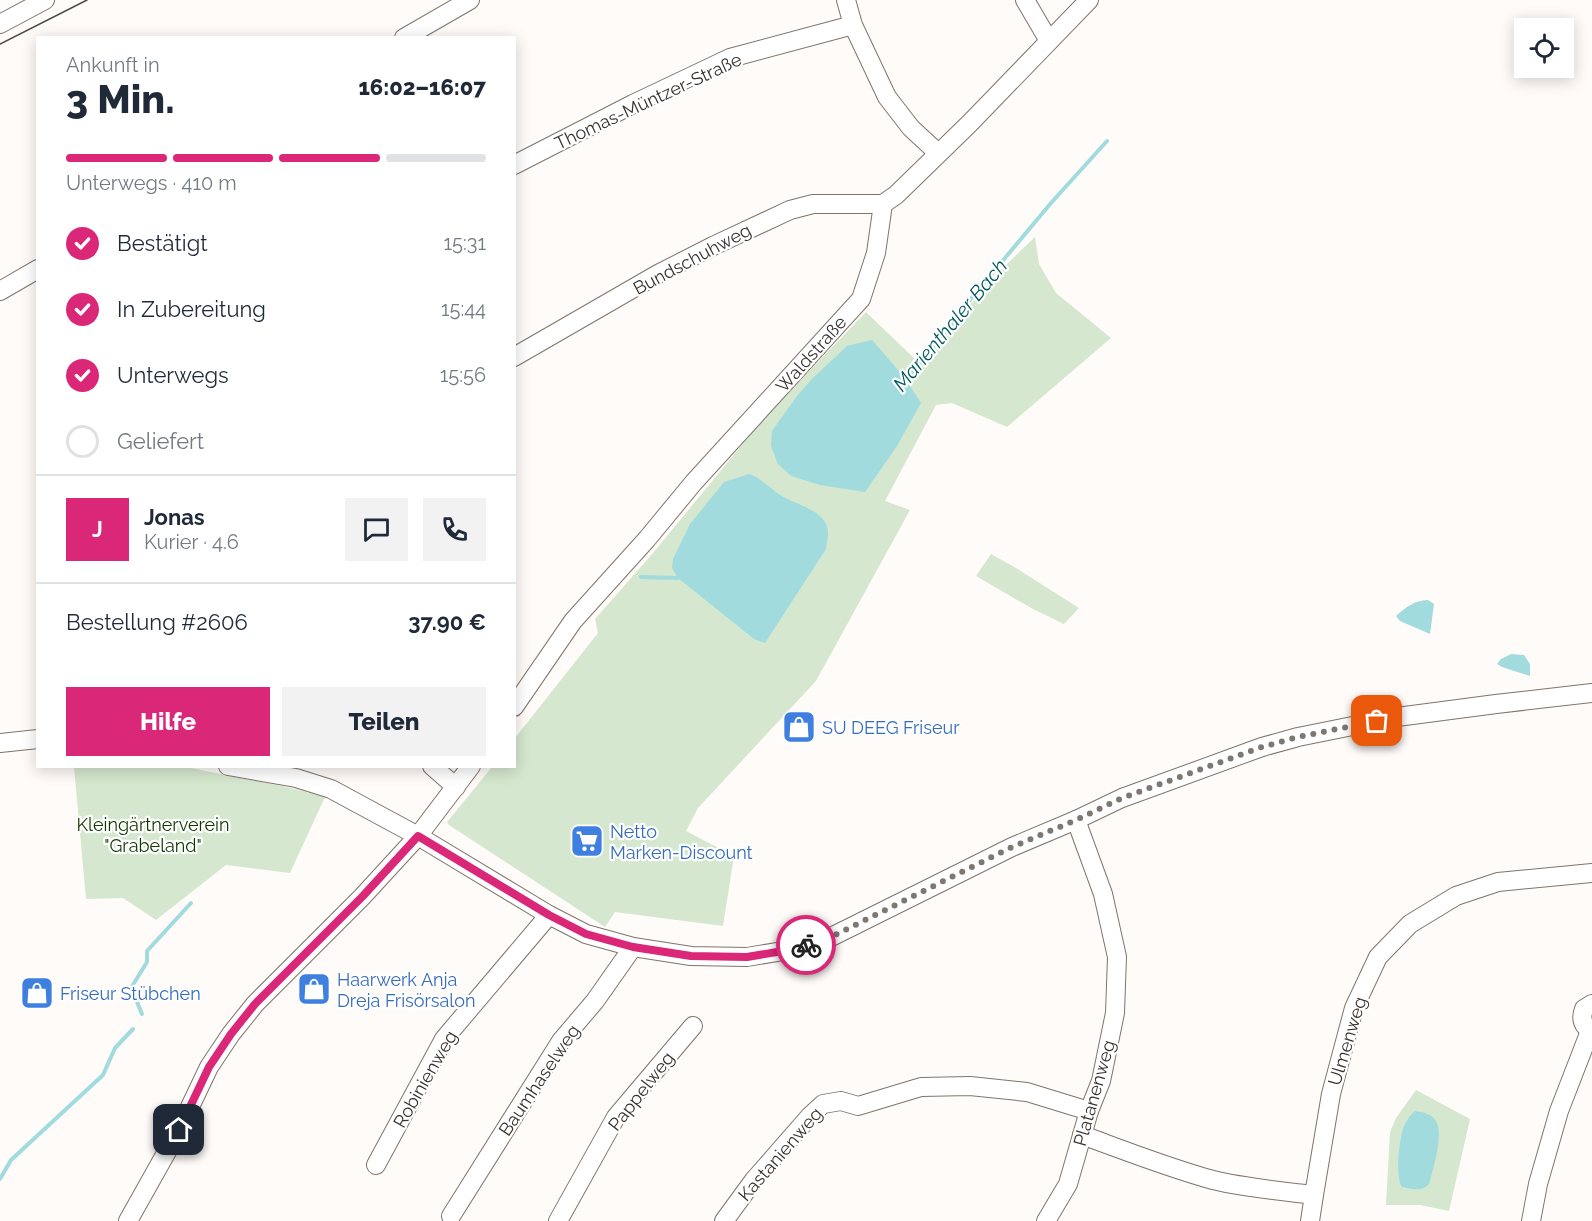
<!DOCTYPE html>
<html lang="de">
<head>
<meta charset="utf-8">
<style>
	:root { --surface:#fff; --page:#f2f2f3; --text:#1f2937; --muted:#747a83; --line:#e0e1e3; --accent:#db2777 }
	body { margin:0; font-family:Raleway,sans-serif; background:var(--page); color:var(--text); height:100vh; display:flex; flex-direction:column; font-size:22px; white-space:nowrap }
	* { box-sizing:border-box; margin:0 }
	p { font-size:20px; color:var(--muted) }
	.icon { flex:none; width:33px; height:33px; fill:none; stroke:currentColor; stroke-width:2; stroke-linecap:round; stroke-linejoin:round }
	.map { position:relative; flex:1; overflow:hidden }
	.details { position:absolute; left:36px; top:36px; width:480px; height:732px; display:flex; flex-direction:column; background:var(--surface); border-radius:0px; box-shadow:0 3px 15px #0003 }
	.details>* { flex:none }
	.tools { position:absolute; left:1514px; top:18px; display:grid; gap:12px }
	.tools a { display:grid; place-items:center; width:60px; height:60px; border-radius:0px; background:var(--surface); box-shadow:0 3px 15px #0003; font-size:30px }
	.pin { position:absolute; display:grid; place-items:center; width:51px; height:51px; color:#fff; margin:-26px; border-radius:12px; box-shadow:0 3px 9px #0006 }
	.courier { position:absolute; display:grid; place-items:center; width:60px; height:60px; margin:-30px; border:4px solid #db2777; border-radius:50%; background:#fff; color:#222; box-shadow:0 2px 8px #0007 }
	.head em { font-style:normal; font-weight:800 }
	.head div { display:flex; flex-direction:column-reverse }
	.head { display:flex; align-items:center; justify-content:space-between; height:102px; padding:0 30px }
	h1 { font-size:39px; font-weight:800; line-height:45px }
	.bar { display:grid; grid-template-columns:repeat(4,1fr); gap:9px 6px; align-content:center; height:72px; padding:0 30px }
	.bar i { height:8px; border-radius:4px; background:var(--line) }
	.bar .on { background:var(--accent) }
	.bar p { grid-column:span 4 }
	.line { display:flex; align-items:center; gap:15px; padding:0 30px; border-top:2px solid var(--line) }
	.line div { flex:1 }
	.round { display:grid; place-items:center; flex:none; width:63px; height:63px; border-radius:0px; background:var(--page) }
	ol { padding:0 30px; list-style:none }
	li { display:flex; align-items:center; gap:18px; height:66px }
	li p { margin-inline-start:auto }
	li .icon { padding:6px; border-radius:50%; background:var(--accent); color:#fff; stroke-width:4 }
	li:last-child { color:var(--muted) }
	li i { width:33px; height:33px; border:3px solid var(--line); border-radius:50% }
	.button { display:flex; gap:12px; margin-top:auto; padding:12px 30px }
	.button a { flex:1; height:69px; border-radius:0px; background:var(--accent); color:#fff; font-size:24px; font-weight:800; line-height:69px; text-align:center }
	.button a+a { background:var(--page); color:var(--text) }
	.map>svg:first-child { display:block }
	.green { fill:#d5e7cf }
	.water { fill:#a1dbde }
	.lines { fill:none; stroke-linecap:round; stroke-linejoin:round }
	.stream { stroke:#a1dbde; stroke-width:4 }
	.minor-casing { stroke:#81746a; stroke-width:20 }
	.minor { stroke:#fff; stroke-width:18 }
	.tram { stroke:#4c4743; stroke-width:1.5 }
	.done { stroke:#7d7874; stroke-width:6; stroke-dasharray:0 10.8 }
	.route { stroke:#db2777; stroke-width:8 }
	.labels { text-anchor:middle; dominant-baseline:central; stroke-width:4.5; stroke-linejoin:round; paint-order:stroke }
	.street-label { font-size:18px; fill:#37312d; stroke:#fff }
	.shop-label { font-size:18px; fill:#366cbe; stroke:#fff; text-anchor:start }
	.park-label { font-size:18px; fill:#143702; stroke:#fff }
	.water-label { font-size:20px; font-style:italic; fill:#00585c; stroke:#fff }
</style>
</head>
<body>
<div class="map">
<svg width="1592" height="1221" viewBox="0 0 1592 1221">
	<rect width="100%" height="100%" fill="#fefbf9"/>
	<g class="green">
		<path d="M1035,237L1039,264L1056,293L1111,338L1007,427L952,403L936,405L885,501L910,510L816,681L698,808L686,831L734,856L723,926L615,912L605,927L449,825L447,822L492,767L514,766L515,738L598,633L595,619L653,553L764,418L866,312L918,362L1007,264Z"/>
		<path d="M991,554L1016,568L1079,608L1064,624L1031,608L976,576Z"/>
		<path d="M74,767H186L296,789L325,797L290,873L226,865L156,920L123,898L86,899Z"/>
		<path d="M1416,1090L1470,1119L1449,1211L1420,1205H1386L1390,1132L1396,1118Z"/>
	</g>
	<g class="water">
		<path d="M872,340L904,377L921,403L897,446L865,492L820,485L791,476L778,464L771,446L772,431L797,396L813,378L847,346Z"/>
		<path d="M749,474C761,478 770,488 780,495C796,505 830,511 828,535C828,540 826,545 826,549L765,643L754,639L678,578L672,568L673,559L690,524L724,482Z"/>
		<path d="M1428,600L1434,604L1430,634L1400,621L1396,616C1407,606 1414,601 1428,600Z"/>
		<path d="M1511,654L1524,655L1530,664V676L1502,667L1497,664L1501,659Z"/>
		<path d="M1415,1111C1423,1112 1432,1114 1436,1121C1444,1134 1433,1170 1429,1184C1422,1192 1412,1189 1402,1187C1395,1176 1399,1139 1404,1126C1407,1120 1410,1115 1415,1111Z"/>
	</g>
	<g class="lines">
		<g class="stream">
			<path d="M901,381L923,362L954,319L1051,203L1107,141"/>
			<path d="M641,577L678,578L683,576"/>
			<path d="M142,1014L131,988L147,962V951L191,903"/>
			<path d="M0,1179L11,1160L103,1075L115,1048L133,1029"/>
		</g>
		<g class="minor-casing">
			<g id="minor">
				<path d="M846,0L853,25L887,97L911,128L938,153"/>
				<path d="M1025,0L1049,41"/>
				<path d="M0,24L45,0"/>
				<path d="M404,38L470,0"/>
				<path d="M514,165L633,104L730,58L853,25"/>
				<path d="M0,291L38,269"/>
				<path d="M514,357L658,274L713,246L790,210L813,204H883"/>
				<path d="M514,707L573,621L647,539L694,482L861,299L876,253L883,204L896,195L969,124L1089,0"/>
				<path d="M0,743L38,739"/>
				<path d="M228,766L296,778L331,789L418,836L549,915L586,934L633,947L691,956L747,957L795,949L831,937L1012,847L1076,820L1122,798L1262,747L1298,737L1397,717L1496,704L1592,693"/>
				<path d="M432,766L456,787"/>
				<path d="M1592,1004L1584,1009C1580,1019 1583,1027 1592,1031"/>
				<path d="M1082,1135C1126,1151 1169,1168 1213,1180C1246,1188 1280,1191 1314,1195"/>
				<path d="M376,1165L444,1039L549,915"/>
				<path d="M451,1216L561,1041L595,1001L633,947"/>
				<path d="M128,1221L179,1130L209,1067L231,1034L255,1004L362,897L418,836L471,766"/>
				<path d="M558,1221L616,1117L693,1026"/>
				<path d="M724,1221L754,1180L810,1116L823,1104L841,1101L858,1106L921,1087L970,1086L1027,1092L1089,1111"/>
				<path d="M1046,1221L1068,1184L1089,1111L1101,1081L1115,1013L1117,957L1103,894L1076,820"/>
				<path d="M1310,1221L1314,1195L1331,1094L1354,1008L1378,957L1410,924L1456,896L1498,882L1592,873"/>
				<path d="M1531,1221L1538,1184L1559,1111L1590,1031"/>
			</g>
		</g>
		<use href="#minor" class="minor"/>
		<path class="tram" d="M0,44L87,0"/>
	</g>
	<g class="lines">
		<path class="done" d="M806,945L831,937L1012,847L1076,820L1122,798L1262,747L1298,737L1377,721"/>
		<path class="route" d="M179,1130L209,1067L231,1034L255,1004L362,897L418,836L549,915L586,934L633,947L691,956L747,957L795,949L806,945"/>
	</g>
	<defs>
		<g id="shop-square" transform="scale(1.725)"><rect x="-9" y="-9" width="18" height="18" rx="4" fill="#3f7fe0" stroke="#fff"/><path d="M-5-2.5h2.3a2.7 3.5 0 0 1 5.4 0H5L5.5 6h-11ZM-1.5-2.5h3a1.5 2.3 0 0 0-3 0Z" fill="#fff"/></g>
		<g id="supermarket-square" transform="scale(1.725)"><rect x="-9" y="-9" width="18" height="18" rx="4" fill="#3f7fe0" stroke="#fff"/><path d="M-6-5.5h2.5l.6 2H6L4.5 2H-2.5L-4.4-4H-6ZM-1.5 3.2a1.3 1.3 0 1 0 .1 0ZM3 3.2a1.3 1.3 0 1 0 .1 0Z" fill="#fff"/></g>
	</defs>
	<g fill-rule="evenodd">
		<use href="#shop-square" x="799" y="727"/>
		<use href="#supermarket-square" x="587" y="841"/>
		<use href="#shop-square" x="314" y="989"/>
		<use href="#shop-square" x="37" y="993"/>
	</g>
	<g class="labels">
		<g class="street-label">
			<text transform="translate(648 101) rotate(-25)">Thomas-Müntzer-Straße</text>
			<text transform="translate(692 259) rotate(-28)">Bundschuhweg</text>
			<text transform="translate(811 354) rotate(-48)">Waldstraße</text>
			<text transform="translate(1347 1041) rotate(-73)">Ulmenweg</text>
			<text transform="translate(425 1079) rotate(-60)">Robinienweg</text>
			<text transform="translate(539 1080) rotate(-56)">Baumhaselweg</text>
			<text transform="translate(641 1091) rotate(-52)">Pappelweg</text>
			<text transform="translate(1094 1093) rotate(-74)">Platanenweg</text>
			<text transform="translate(780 1154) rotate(-49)">Kastanienweg</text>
		</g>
		<g class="shop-label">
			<text x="822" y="727">SU DEEG Friseur</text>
			<text x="610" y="831">Netto<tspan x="610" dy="21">Marken-Discount</tspan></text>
			<text x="337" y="979">Haarwerk Anja<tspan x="337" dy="21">Dreja Frisörsalon</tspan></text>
			<text x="60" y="993">Friseur Stübchen</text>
		</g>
		<g class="park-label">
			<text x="153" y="824">Kleingärtnerverein<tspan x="153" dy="21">"Grabeland"</tspan></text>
		</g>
		<g class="water-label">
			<text transform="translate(950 325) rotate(-50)">Marienthaler Bach</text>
		</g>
	</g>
</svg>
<div class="tools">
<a><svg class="icon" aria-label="locate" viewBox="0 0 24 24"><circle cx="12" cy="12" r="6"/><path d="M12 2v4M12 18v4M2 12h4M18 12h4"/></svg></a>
</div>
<div class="pin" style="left:1377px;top:721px;background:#ea580c"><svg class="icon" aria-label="bag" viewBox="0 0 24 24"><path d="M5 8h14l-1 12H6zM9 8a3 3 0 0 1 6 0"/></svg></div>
<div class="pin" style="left:179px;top:1130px;background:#1f2937"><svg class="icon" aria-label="home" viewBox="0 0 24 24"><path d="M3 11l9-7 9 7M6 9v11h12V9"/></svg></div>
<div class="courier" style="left:806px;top:945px"><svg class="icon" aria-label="bike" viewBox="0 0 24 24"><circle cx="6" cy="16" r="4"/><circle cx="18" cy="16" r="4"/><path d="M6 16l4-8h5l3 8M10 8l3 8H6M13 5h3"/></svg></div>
<section class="details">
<div class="head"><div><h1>3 Min.</h1><p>Ankunft in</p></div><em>16:02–16:07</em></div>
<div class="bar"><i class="on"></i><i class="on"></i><i class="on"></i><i></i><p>Unterwegs · 410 m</p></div>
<ol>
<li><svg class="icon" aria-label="check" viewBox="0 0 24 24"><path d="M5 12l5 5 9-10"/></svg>Bestätigt<p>15:31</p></li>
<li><svg class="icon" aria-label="check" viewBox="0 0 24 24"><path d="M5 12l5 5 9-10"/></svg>In Zubereitung<p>15:44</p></li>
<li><svg class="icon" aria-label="check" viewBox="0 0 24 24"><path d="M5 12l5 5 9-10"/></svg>Unterwegs<p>15:56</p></li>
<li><i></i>Geliefert</li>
</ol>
<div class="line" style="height:108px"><b class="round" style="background:var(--accent);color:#fff">J</b><div><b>Jonas</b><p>Kurier · 4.6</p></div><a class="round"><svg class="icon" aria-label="chat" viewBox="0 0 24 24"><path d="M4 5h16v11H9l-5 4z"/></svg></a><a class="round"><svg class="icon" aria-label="phone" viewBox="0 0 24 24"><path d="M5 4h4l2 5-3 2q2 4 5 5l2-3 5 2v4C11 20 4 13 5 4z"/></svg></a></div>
<div class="line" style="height:78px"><div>Bestellung #2606</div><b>37.90 €</b></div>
<div class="button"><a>Hilfe</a><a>Teilen</a></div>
</section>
</div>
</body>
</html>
